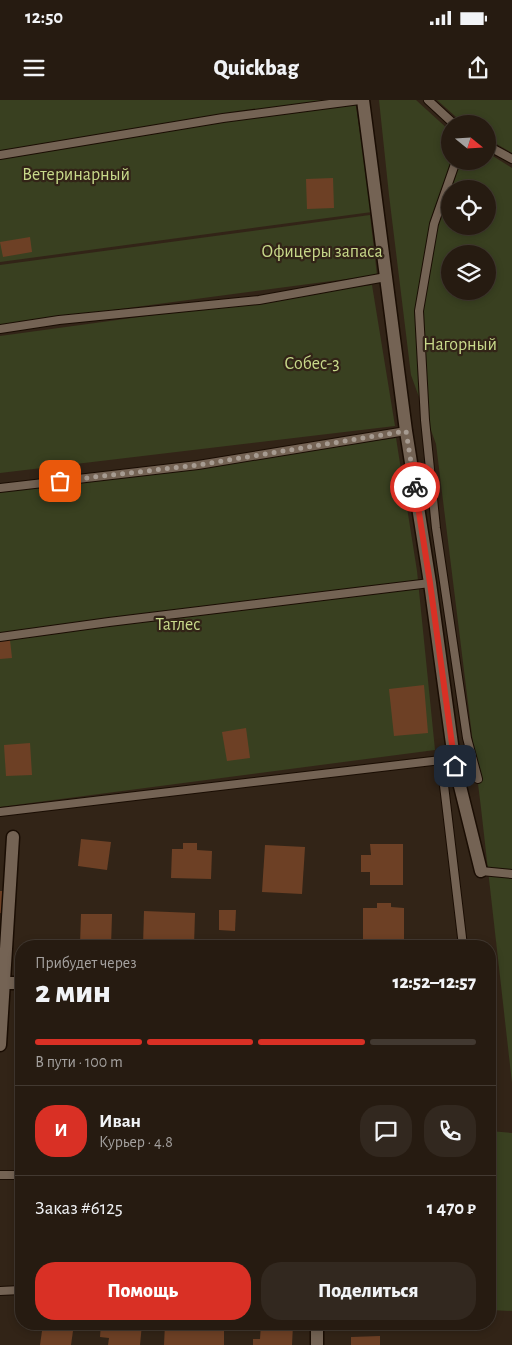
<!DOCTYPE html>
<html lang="ru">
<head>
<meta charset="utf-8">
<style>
	:root { --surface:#261b11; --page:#32281f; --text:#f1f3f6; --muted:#a4a19f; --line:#423931; --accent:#d93025 }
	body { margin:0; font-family:"Alegreya Sans",sans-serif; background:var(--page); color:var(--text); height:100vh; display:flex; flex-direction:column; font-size:19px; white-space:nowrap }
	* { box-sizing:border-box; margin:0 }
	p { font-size:16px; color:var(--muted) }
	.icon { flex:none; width:28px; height:28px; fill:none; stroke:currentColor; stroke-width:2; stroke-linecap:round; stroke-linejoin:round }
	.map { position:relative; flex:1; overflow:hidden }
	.sheet { position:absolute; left:15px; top:840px; width:481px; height:390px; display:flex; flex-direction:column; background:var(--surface); border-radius:20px; box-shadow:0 2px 8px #0003,0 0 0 1px var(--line) }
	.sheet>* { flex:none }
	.needle { width:32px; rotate:108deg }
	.controls { position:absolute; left:441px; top:15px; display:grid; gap:10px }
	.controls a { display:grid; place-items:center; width:55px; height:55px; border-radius:50%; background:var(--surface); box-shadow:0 2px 8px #0003,0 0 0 1px var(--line); font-size:25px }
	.pin { position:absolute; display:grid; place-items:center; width:42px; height:42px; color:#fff; margin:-21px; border-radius:10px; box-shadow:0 2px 8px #0006 }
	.courier { position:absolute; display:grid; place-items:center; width:50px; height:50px; margin:-25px; border:4px solid #d93025; border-radius:50%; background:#fff; color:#222; box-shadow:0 1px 6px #0007 }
	.headline em { font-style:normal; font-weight:800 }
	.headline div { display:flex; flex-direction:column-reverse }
	.headline { display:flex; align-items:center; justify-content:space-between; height:85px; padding:0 20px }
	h1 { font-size:32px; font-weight:800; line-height:38px }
	.bar { display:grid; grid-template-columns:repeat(4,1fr); gap:8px 5px; align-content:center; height:60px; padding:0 20px }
	.bar i { height:6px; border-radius:4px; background:var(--line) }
	.bar .active { background:var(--accent) }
	.bar p { grid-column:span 4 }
	.line { display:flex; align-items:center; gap:12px; padding:0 20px; border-top:1px solid var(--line) }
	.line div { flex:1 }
	.round { display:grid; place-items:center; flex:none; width:52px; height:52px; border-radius:20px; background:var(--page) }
	.primary-button { display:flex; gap:10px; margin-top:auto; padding:10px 20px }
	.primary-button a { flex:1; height:58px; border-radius:20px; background:var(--accent); color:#fff; font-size:20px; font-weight:800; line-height:58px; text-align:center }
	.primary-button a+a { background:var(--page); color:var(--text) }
	.status { display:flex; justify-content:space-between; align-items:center; height:35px; padding:0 25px; background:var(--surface); direction:ltr }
	.status svg { height:14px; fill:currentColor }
	header { display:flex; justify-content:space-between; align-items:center; height:65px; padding:0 20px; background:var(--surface); font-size:22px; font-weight:800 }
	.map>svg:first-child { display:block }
	.green { fill:#394020; fill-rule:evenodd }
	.building { fill:#6d4025 }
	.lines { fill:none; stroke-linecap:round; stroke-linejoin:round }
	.service-casing { stroke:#1a0d03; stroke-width:10 }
	.minor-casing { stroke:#1a0d03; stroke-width:15 }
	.service { stroke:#746354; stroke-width:8 }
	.minor { stroke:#746354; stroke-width:12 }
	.done { stroke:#a69b91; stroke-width:5; stroke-dasharray:0 9 }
	.route { stroke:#d93025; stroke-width:6 }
	.labels { text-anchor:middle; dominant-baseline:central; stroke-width:4.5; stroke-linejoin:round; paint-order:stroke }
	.park-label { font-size:18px; fill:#c8d98a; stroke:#322417 }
</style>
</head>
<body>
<div class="status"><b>12:50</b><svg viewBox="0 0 49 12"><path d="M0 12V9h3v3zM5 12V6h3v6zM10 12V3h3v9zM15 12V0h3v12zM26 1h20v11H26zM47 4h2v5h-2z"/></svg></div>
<header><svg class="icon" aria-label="menu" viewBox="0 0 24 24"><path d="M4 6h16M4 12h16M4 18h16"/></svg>Quickbag<svg class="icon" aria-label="share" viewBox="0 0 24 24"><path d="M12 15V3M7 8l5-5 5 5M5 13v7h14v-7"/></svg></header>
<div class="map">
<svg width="512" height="1245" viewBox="0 0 512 1245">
	<rect width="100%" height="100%" fill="#322417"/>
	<g class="green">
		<path d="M0,0H355L372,112L0,162Z"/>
		<path d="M379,0H416L450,31V61H488V53L512,68V983L481,708L436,344L411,275L389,95ZM450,89H488V126H450ZM450,154H488V191H450Z"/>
		<path d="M437,0H512V53L488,39V24H464Z"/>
		<path d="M370,115L377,175L0,225V165Z"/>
		<path d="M372,185L395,326L0,373V236Z"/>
		<path d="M396,338L417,471L435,650L0,707V390Z"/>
		<path d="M490,1031L512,1033V1211L490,1210Z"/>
	</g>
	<g class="building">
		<path d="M333,78L334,108L307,109L306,79Z"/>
		<path d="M30,137L32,152L3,157L0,142Z"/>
		<path d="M10,540L12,558L0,559V541Z"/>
		<path d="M424,585L428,633L394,636L389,589Z"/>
		<path d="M246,628L250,658L227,661L222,632Z"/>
		<path d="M30,643L32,675L6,676L4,645Z"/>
		<path d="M81,739L111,742L107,770L78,766Z"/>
		<path d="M183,743H197V750L212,751L211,779L171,778L172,749H183Z"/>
		<path d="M370,744H403V785H370V772H361V755H371Z"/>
		<path d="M265,745L305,747L302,794L262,792Z"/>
		<path d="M0,791H7V814L0,813Z"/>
		<path d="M377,803H391V807L404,808V846H363V808H377Z"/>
		<path d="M219,810H236L235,831L219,830Z"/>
		<path d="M144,811L195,813L194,846H143Z"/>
		<path d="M81,814H112L111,846L80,845Z"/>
		<path d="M43,1224H74L71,1245H40Z"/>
		<path d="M101,1224H142L140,1245H108L109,1238L100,1237Z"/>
		<path d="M165,1224H233V1230H224V1245H164Z"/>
		<path d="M261,1224L293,1225L292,1245H253V1239H260Z"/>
		<path d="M380,1236V1245H351V1237Z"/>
	</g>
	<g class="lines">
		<g class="service-casing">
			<g id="service">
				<path d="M428,0L454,24"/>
				<path d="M488,46L512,59"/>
				<path d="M0,55L223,18L360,0"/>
				<path d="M456,61L434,124L419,211L425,320L436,428L467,638L478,679"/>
				<path d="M0,229L59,220L259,200L386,177"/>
				<path d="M0,388L198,365L406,331"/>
				<path d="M0,537L109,522L430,483"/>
				<path d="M0,712L441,660L463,846"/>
				<path d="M481,771L512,774"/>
				<path d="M0,1075H21"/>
				<path d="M0,1191L21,1190"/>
			</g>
		</g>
		<g class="minor-casing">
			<g id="minor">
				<path d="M363,0L406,331L430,483L455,666L481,771"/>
				<path d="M0,883H21"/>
				<path d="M0,945L13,737"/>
				<path d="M317,1224V1245"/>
			</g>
		</g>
		<use href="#service" class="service"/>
		<use href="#minor" class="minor"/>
	</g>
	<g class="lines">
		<path class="done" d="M60,381L198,365L406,331L415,387"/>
		<path class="route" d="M415,387L430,483L455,666"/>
	</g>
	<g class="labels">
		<g class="park-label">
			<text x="76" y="75">Ветеринарный</text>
			<text x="322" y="152">Офицеры запаса</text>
			<text x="460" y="245">Нагорный</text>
			<text x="312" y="264">Собес-3</text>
			<text x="178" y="525">Татлес</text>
		</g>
	</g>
</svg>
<div class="controls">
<a><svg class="needle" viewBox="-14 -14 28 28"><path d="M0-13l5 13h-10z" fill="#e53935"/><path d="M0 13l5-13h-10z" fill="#a4a19f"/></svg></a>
<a><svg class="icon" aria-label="locate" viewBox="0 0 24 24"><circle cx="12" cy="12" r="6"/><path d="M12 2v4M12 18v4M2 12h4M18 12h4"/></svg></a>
<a><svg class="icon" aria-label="layers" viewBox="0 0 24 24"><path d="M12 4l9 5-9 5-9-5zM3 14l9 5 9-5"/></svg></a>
</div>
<div class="pin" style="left:60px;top:381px;background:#ea580c"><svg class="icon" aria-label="bag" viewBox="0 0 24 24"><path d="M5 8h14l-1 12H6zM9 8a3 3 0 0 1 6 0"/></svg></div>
<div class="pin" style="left:455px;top:666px;background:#1f2937"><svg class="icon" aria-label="home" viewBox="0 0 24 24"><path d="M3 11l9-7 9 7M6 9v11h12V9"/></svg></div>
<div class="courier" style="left:415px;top:387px"><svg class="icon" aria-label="bike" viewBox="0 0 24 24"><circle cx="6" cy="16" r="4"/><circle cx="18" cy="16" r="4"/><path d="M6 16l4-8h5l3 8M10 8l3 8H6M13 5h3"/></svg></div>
<section class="sheet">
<div class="headline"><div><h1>2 мин</h1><p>Прибудет через</p></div><em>12:52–12:57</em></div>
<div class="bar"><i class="active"></i><i class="active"></i><i class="active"></i><i></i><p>В пути · 100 m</p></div>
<div class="line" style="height:90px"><b class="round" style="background:var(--accent);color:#fff">И</b><div><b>Иван</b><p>Курьер · 4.8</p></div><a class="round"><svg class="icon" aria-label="chat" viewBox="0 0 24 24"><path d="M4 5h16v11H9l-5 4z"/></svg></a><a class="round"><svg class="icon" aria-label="phone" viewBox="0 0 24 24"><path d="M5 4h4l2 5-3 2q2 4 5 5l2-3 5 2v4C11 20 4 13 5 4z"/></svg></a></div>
<div class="line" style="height:65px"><div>Заказ #6125</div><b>1 470 ₽</b></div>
<div class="primary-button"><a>Помощь</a><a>Поделиться</a></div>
</section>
</div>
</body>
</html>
